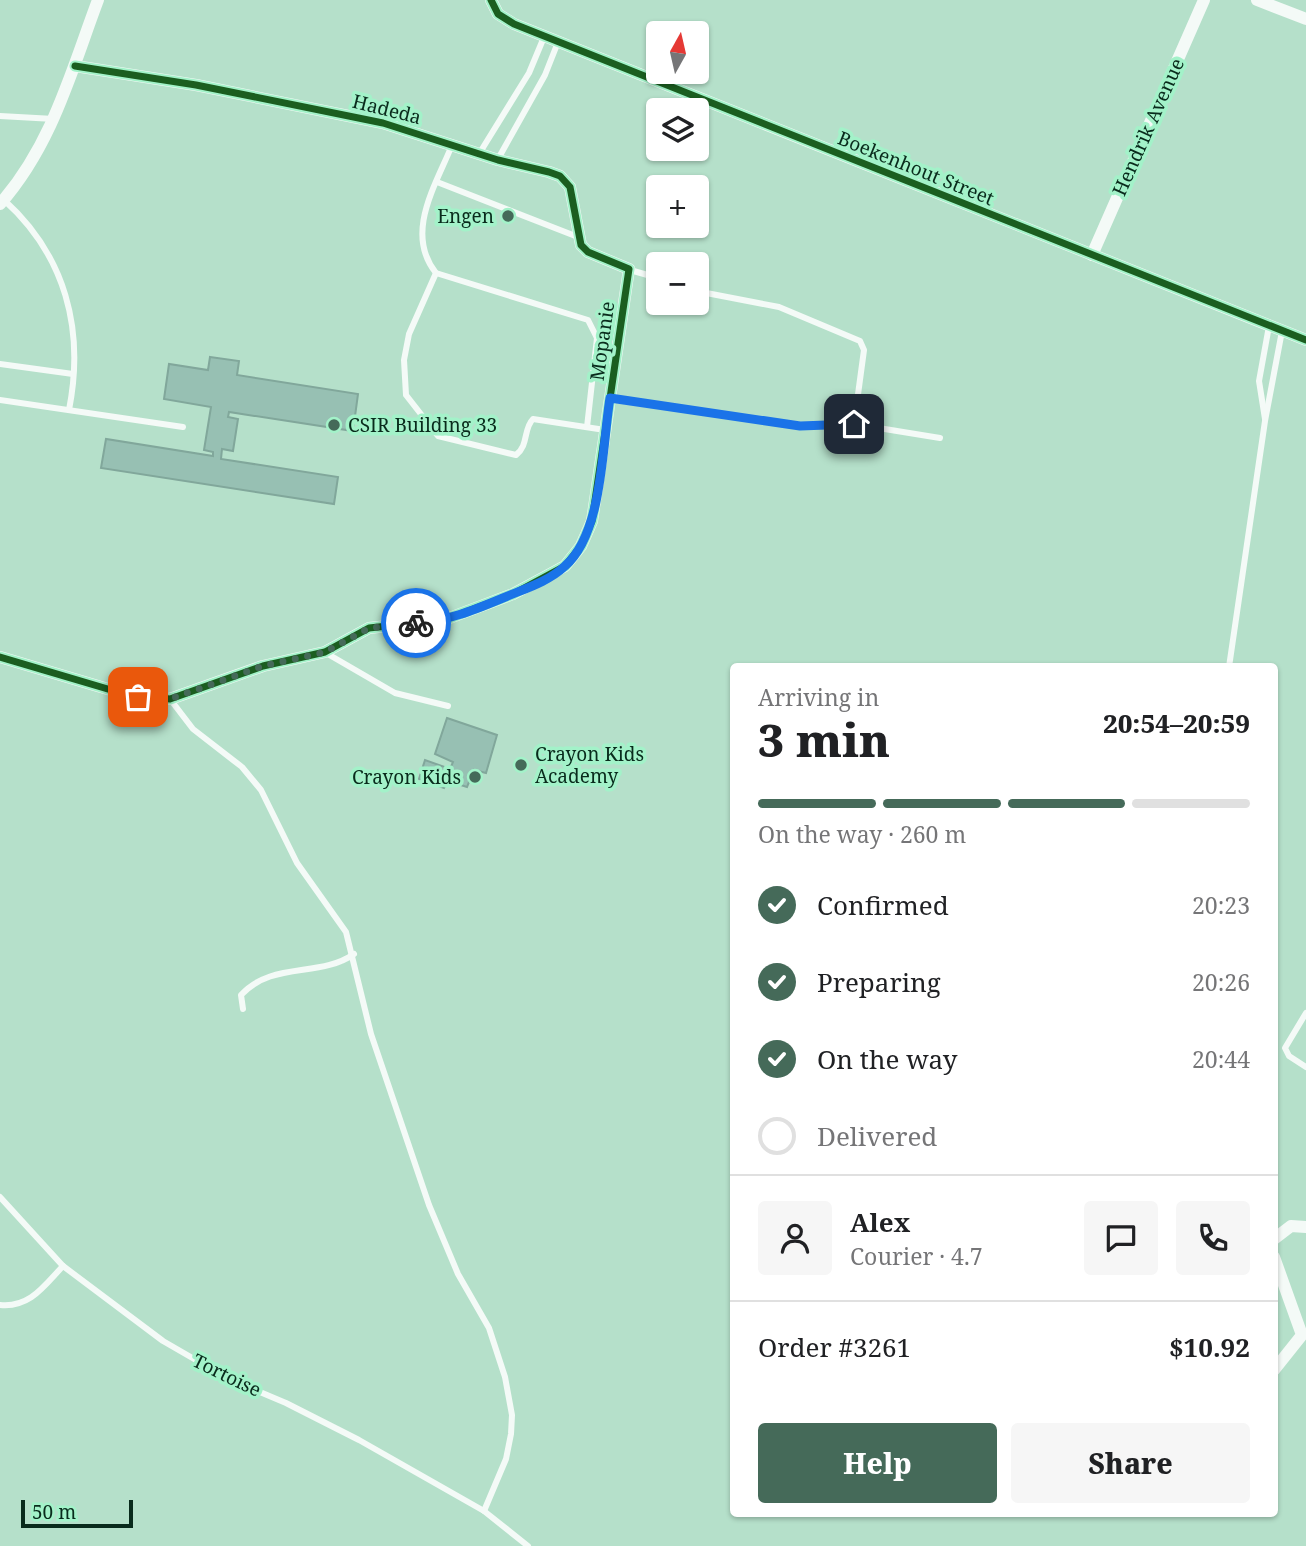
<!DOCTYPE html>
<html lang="en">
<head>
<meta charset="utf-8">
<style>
	:root { --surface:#fff; --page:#f6f6f6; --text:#202124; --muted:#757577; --line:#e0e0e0; --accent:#456a59 }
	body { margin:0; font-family:"Noto Serif",serif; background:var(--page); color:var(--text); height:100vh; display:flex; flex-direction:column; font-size:26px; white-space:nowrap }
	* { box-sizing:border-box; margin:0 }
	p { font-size:23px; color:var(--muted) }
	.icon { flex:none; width:38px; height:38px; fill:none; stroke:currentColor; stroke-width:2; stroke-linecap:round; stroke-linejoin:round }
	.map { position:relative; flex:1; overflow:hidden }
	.sheet { position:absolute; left:730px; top:663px; width:548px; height:854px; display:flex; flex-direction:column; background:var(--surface); border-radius:7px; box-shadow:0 2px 5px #0004 }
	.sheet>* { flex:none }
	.needle { width:46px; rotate:8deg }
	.fabs { position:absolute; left:646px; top:21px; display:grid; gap:14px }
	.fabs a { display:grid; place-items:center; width:63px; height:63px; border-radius:7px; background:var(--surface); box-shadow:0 2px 5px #0004; font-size:35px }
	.scale { position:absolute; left:21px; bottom:18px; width:112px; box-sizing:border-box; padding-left:7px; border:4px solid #092b1c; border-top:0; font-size:19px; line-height:24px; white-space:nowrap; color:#092b1c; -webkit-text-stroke:5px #a3f2c9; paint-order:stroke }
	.pin { position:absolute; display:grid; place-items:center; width:60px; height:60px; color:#fff; margin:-30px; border-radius:14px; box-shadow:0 4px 10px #0006 }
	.courier { position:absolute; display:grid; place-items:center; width:70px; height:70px; margin:-35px; border:5px solid #1a73e8; border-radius:50%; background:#fff; color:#222; box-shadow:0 2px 9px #0007 }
	.summary em { font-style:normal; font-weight:800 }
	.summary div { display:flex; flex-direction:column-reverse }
	.summary { display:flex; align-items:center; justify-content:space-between; height:119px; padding:0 28px }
	h1 { font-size:46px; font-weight:800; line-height:52px }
	.bar { display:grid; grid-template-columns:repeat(4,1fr); gap:10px 7px; align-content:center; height:84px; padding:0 28px }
	.bar i { height:9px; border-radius:5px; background:var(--line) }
	.bar .active { background:var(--accent) }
	.bar p { grid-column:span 4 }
	.line { display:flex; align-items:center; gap:18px; padding:0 28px; border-top:2px solid var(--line) }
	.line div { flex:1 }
	.round { display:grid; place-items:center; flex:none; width:74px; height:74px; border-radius:7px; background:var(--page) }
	ol { padding:0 28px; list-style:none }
	li { display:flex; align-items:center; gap:21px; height:77px }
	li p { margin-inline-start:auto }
	li .icon { padding:7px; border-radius:50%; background:var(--accent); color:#fff; stroke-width:4 }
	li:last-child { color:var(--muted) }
	li i { width:38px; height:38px; border:4px solid var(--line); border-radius:50% }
	.cta { display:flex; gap:14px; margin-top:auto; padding:14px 28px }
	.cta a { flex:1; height:80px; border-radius:7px; background:var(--accent); color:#fff; font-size:28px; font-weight:800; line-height:80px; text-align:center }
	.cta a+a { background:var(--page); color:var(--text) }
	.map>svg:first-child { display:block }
	.building { fill:#97c0b3; stroke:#81a79b; stroke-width:2 }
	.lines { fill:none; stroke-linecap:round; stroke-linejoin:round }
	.service { stroke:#f4faf7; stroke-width:6 }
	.minor { stroke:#f4faf7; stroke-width:12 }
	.cycleway-casing { stroke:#a3f2c9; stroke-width:11 }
	.cycleway { stroke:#1b5e20; stroke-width:7 }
	.done { stroke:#456a59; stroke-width:7; stroke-dasharray:0 12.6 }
	.route { stroke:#1a73e8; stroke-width:9 }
	.poi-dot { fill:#456a59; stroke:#a3f2c9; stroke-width:2.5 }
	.labels { text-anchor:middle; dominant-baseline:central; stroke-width:7; stroke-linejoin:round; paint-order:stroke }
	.street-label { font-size:19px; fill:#092b1c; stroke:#a3f2c9 }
	.poi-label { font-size:19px; fill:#092b1c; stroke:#a3f2c9; text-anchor:end }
</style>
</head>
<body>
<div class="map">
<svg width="1306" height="1546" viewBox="0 0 1306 1546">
	<rect width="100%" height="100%" fill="#b5e0ca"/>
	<g class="building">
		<path d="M210,357L239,361L237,375L358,394L353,431L229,412L228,417L238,419L233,451L222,449L221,459L338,477L334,504L101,468L106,439L213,456V452L204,450L211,407L164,399L169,364L208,370Z"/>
		<path d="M447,718L497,735L486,773L474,770L467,787L448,781L444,788L419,779L425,760L450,769L453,762L435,754Z"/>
	</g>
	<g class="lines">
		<g class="service">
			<path d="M0,116L54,119"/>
			<path d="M452,145C436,185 404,233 436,273L588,320L597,338L587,427"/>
			<path d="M479,154L529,73L544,37"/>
			<path d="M498,159L545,75L558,42"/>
			<path d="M437,182L578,237"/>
			<path d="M4,200C65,255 85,329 69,410"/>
			<path d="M630,270L658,278"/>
			<path d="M436,273L409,334L404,360L406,395L438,436L516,455C529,445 523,429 533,419L605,430"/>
			<path d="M0,364L73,374"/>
			<path d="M610,399L800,426L854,424L864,350L860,341L779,307L696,291"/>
			<path d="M0,400L183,427"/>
			<path d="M1265,419L1259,381L1269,326"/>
			<path d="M854,424L940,438"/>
			<path d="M326,653L395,693L448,706"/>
			<path d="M1229,667L1265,421L1282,331"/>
			<path d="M170,699L193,729L242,767L261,790L297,863L346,932L371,1034L429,1205L458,1274L489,1328L505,1377L512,1415L511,1434L506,1459L484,1511"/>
			<path d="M243,1009L241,995C272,961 320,978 354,954"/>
			<path d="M1306,1013L1285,1048L1289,1056L1306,1067"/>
			<path d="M0,1197L63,1266L163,1341L227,1378L286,1403L359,1440L484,1511L528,1546"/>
			<path d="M0,1305C30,1308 44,1286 63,1266"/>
		</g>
		<g class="minor">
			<path d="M491,0L498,14L514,24L1306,340"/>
			<path d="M1257,0L1306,19"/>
			<path d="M0,204C52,145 71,72 98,0"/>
			<path d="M1092,255L1204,0"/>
			<path d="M0,657L128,695L170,699L263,666L325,652L369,628L444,620L513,594L565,566L581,546L592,521L629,269L588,252L581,245L570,187L560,176L549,172L498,160L383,123L196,85L75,66"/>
			<path d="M1274,1239L1291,1226L1306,1227"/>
			<path d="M1274,1257L1302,1335L1274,1370"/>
		</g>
		<g class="cycleway-casing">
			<g id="cycleway">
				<path d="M491,0L498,14L514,24L1306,340"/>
				<path d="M0,657L128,695L170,699L263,666L325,652L369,628L444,620L513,594L565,566L581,546L592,521L629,269L588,252L581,245L570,187L560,176L549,172L498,160L383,123L196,85L75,66"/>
			</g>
		</g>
		<use href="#cycleway" class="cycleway"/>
	</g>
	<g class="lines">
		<path class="done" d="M138,697L170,699L263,666L325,652L369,628L416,623"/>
		<path class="route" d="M416,623C448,621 474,610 503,598C524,589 548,582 565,566C603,533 602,446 610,398L800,426L854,424"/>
	</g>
	<g class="poi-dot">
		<circle cx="508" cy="216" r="7"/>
		<circle cx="334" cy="425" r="7"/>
		<circle cx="521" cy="765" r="7"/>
		<circle cx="475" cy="777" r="7"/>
	</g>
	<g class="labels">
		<g class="street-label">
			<text transform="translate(387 109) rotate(14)">Hadeda</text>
			<text transform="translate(1148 127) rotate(-66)">Hendrik Avenue</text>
			<text transform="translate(916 168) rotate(22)">Boekenhout Street</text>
			<text transform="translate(602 341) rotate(-82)">Mopanie</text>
			<text transform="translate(227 1375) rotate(26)">Tortoise</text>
		</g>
		<g class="poi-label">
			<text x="494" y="216">Engen</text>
			<text x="348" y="425" text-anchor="start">CSIR Building 33</text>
			<text x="535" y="754" text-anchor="start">Crayon Kids<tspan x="535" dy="22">Academy</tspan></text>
			<text x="461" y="777">Crayon Kids</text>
		</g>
	</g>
</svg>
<div class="fabs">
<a><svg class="needle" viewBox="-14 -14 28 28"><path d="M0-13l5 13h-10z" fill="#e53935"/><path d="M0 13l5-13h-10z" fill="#757577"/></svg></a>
<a><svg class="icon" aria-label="layers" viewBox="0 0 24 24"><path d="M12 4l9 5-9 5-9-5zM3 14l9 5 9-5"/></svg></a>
<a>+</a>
<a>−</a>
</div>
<div class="scale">50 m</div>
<div class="pin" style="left:138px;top:697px;background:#ea580c"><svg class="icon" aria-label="bag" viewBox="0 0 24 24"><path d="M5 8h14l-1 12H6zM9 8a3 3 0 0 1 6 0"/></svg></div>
<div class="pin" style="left:854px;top:424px;background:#1f2937"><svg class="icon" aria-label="home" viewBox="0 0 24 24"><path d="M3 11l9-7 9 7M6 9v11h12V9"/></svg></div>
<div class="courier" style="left:416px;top:623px"><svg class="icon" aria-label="bike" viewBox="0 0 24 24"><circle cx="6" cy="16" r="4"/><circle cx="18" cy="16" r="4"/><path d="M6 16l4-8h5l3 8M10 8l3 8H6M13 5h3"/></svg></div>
<section class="sheet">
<div class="summary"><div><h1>3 min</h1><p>Arriving in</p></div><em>20:54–20:59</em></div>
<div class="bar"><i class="active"></i><i class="active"></i><i class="active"></i><i></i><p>On the way · 260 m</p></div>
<ol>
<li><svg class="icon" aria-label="check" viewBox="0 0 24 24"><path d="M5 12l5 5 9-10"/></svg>Confirmed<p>20:23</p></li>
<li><svg class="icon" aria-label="check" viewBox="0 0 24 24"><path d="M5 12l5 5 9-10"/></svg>Preparing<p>20:26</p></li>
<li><svg class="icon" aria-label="check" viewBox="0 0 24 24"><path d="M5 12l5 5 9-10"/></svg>On the way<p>20:44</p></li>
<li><i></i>Delivered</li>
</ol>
<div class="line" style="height:126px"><a class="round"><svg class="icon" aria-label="person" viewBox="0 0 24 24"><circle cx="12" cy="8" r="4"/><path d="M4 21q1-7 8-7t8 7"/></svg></a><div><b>Alex</b><p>Courier · 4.7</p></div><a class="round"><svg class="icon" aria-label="chat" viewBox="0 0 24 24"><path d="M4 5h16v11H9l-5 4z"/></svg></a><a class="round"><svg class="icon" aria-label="phone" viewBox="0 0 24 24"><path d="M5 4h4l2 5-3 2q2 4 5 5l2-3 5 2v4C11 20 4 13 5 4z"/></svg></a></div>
<div class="line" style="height:91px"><div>Order #3261</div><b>$10.92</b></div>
<div class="cta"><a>Help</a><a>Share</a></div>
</section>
</div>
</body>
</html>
